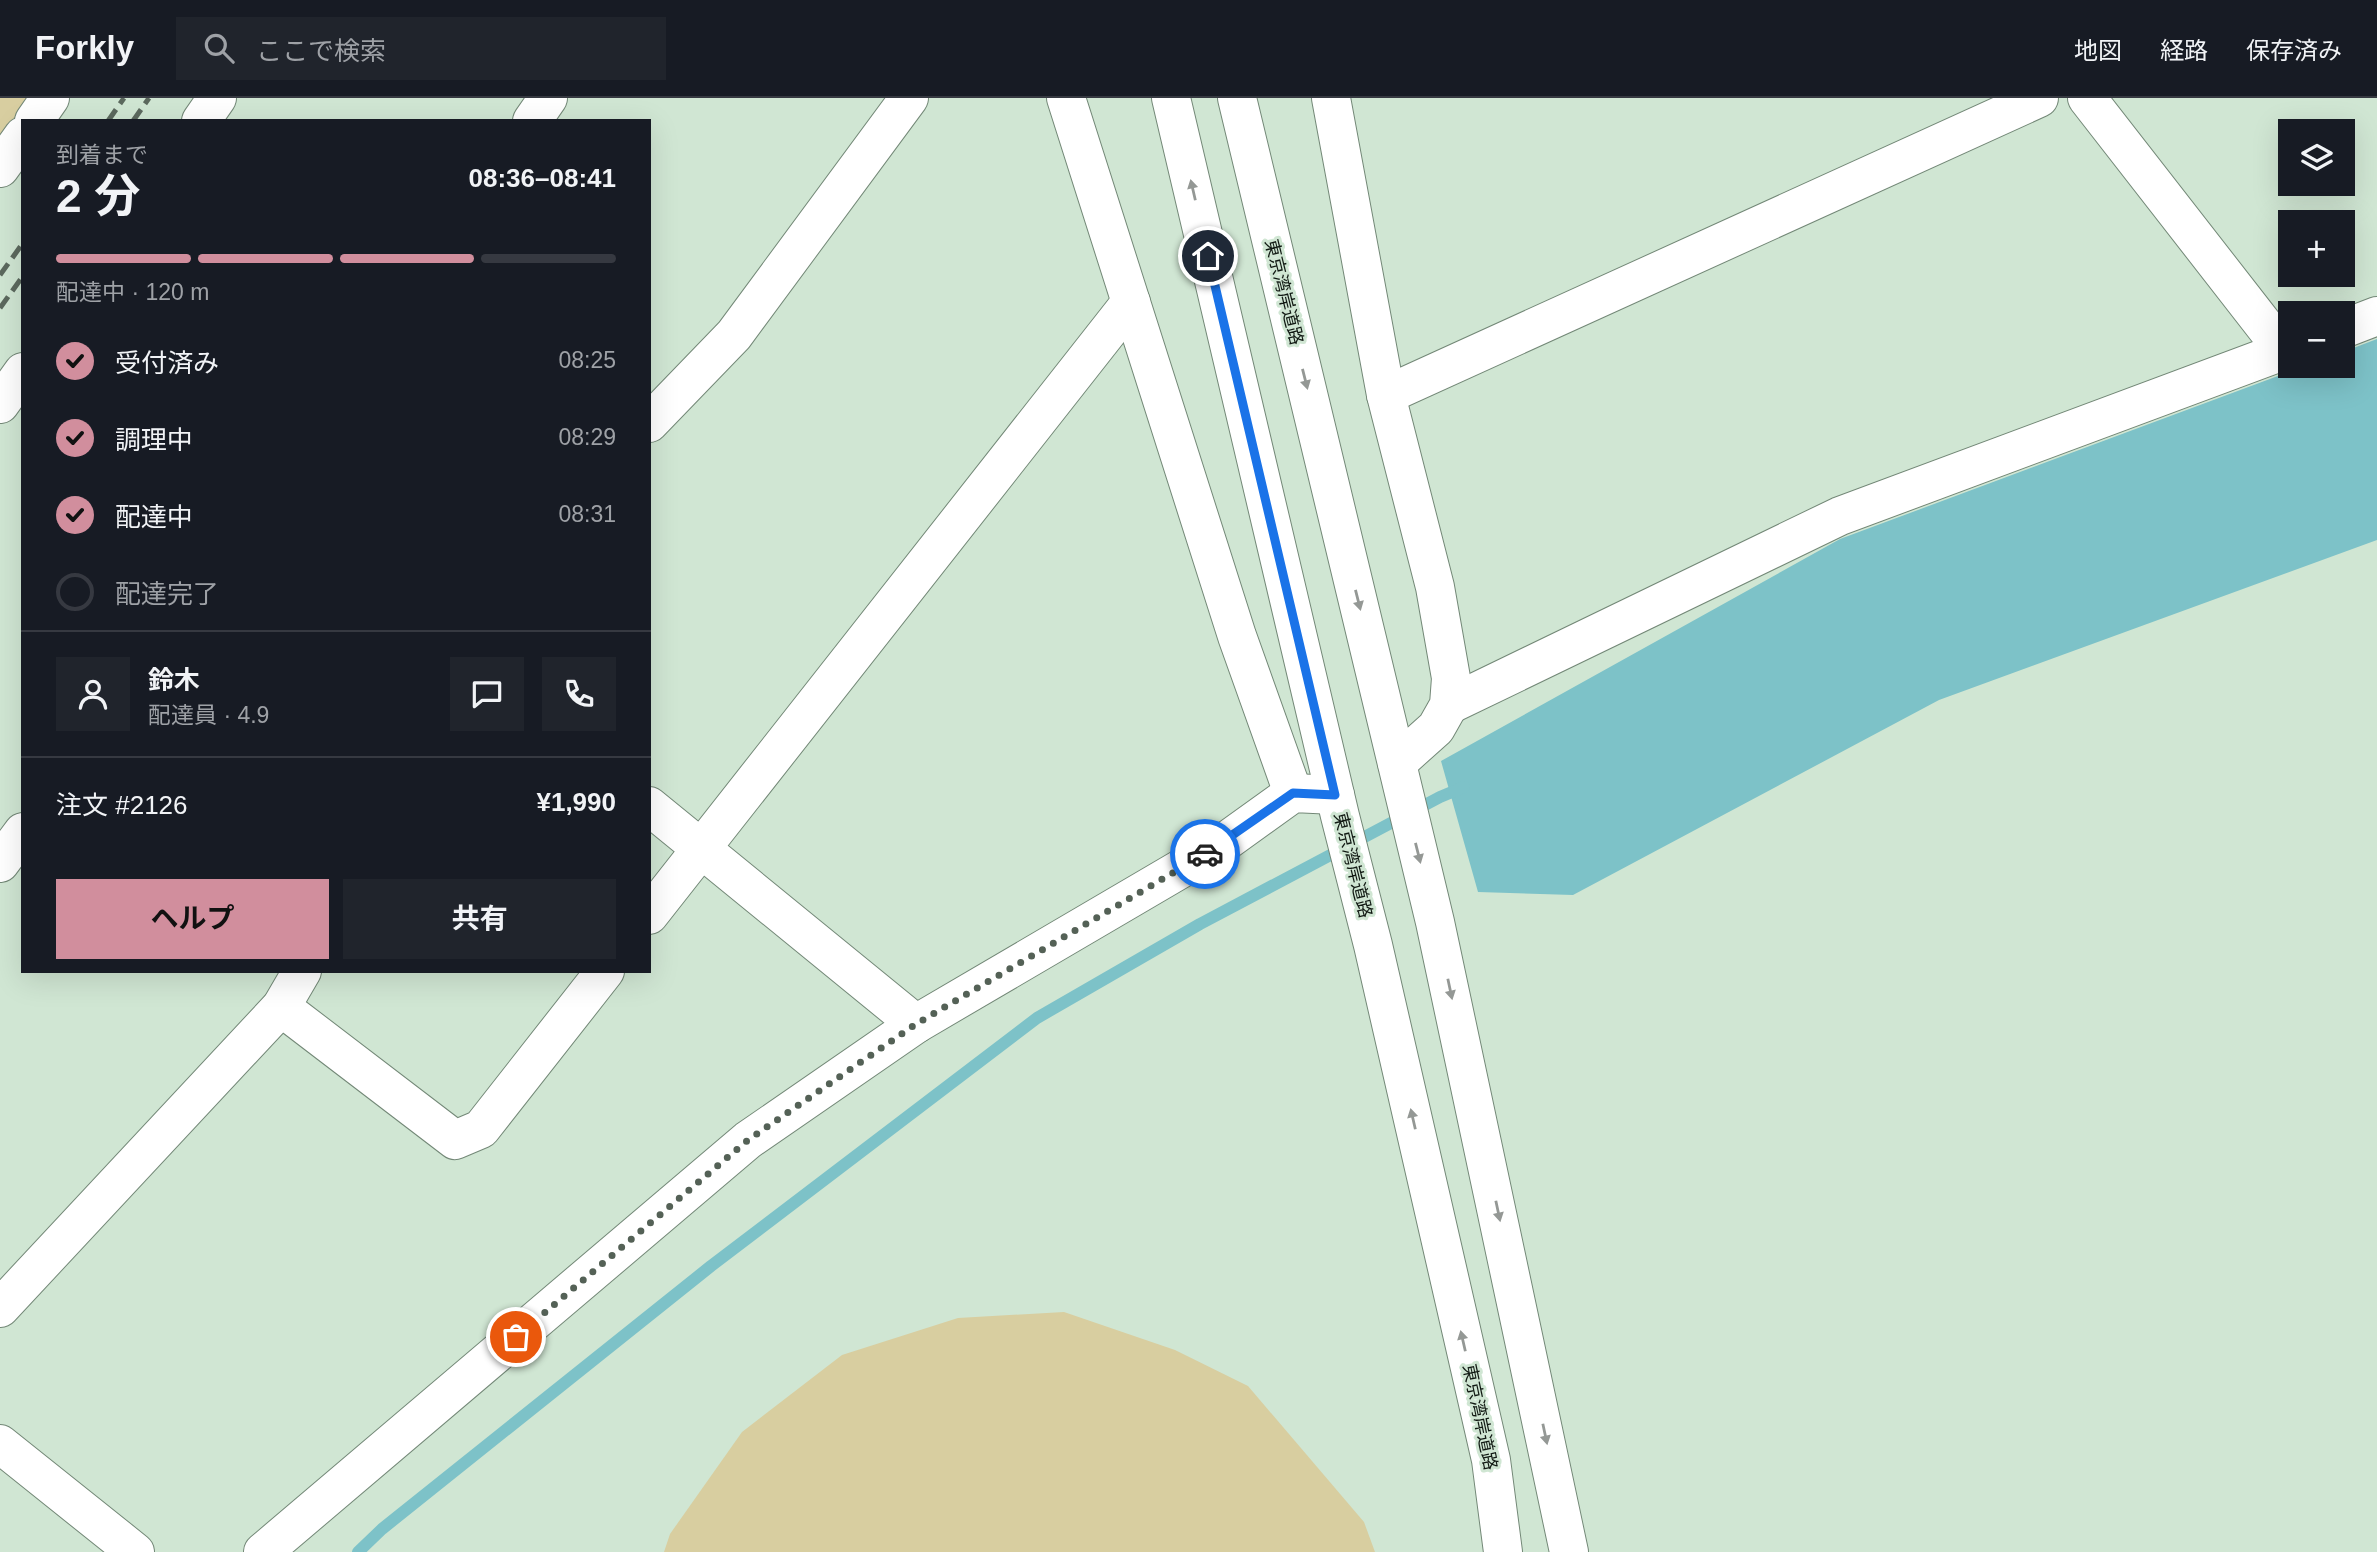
<!DOCTYPE html>
<html lang="ja">
<head>
<meta charset="utf-8">
<style>
	:root { --surface:#171b24; --page:#20242c; --text:#f1f3f6; --muted:#9ea1a6; --line:#363941; --accent:#d18e9d }
	body { margin:0; font-family:Arial,"Noto Sans JP",sans-serif; background:var(--page); color:var(--text); height:100vh; display:flex; flex-direction:column; font-size:26px; white-space:nowrap }
	* { box-sizing:border-box; margin:0 }
	p { font-size:23px; color:var(--muted) }
	.icon { flex:none; width:38px; height:38px; fill:none; stroke:currentColor; stroke-width:2; stroke-linecap:round; stroke-linejoin:round }
	.map { position:relative; flex:1; overflow:hidden }
	.panel { position:absolute; left:21px; top:21px; width:630px; height:854px; display:flex; flex-direction:column; background:var(--surface); border-radius:0px; box-shadow:0 7px 28px #0002 }
	.panel>* { flex:none }
	.fabs { position:absolute; left:2278px; top:21px; display:grid; gap:14px }
	.fabs a { display:grid; place-items:center; width:77px; height:77px; border-radius:0px; background:var(--surface); box-shadow:0 7px 28px #0002; font-size:35px }
	.pin { position:absolute; display:grid; place-items:center; width:60px; height:60px; color:#fff; margin:-30px; border:4px solid #fff; border-radius:50%; box-shadow:0 2px 7px #0007 }
	.courier { position:absolute; display:grid; place-items:center; width:70px; height:70px; margin:-35px; border:5px solid #1a73e8; border-radius:50%; background:#fff; color:#222; box-shadow:0 2px 9px #0007 }
	.overview em { font-style:normal; font-weight:700 }
	.overview div { display:flex; flex-direction:column-reverse }
	.overview { display:flex; align-items:center; justify-content:space-between; height:119px; padding:0 35px }
	h1 { font-size:46px; font-weight:700; line-height:52px }
	.bar { display:grid; grid-template-columns:repeat(4,1fr); gap:10px 7px; align-content:center; height:84px; padding:0 35px }
	.bar i { height:9px; border-radius:5px; background:var(--line) }
	.bar .selected { background:var(--accent) }
	.bar p { grid-column:span 4 }
	.line { display:flex; align-items:center; gap:18px; padding:0 35px; border-top:2px solid var(--line) }
	.line div { flex:1 }
	.round { display:grid; place-items:center; flex:none; width:74px; height:74px; border-radius:0px; background:var(--page) }
	ol { padding:0 35px; list-style:none }
	li { display:flex; align-items:center; gap:21px; height:77px }
	li p { margin-inline-start:auto }
	li .icon { padding:7px; border-radius:50%; background:var(--accent); color:#111; stroke-width:4 }
	li:last-child { color:var(--muted) }
	li i { width:38px; height:38px; border:4px solid var(--line); border-radius:50% }
	.button { display:flex; gap:14px; margin-top:auto; padding:14px 35px }
	.button a { flex:1; height:80px; border-radius:0px; background:var(--accent); color:#111; font-size:28px; font-weight:700; line-height:80px; text-align:center }
	.button a+a { background:var(--page); color:var(--text) }
	header { display:flex; align-items:center; gap:42px; box-sizing:border-box; height:98px; padding:0 35px; background:var(--surface); border-bottom:2px solid var(--line) }
	header strong { font-size:33px }
	nav { display:flex; gap:38px; margin-inline-start:auto; font-size:24px }
	.search { width:490px; height:63px; background:var(--page); display:flex; align-items:center; gap:18px; box-sizing:border-box; padding:0 24px; border-radius:0px; color:var(--muted); font-size:26px }
	.map>svg:first-child { display:block }
	.green { fill:#d8cea0 }
	.water { fill:#7dc2c8 }
	.lines { fill:none; stroke-linecap:round; stroke-linejoin:round }
	.stream { stroke:#7dc2c8; stroke-width:12 }
	.minor-casing { stroke:#738877; stroke-width:40 }
	.trunk-casing { stroke:#738877; stroke-width:40 }
	.minor { stroke:#fff; stroke-width:38 }
	.trunk { stroke:#fff; stroke-width:38 }
	.rail { stroke:#5c695e; stroke-width:5; stroke-dasharray:14 7; stroke-linecap:butt }
	.oneway { fill:#949895 }
	.done { stroke:#546156; stroke-width:7; stroke-dasharray:0 12.6 }
	.route { stroke:#1a73e8; stroke-width:9 }
	.labels { text-anchor:middle; dominant-baseline:central; stroke-width:6; stroke-linejoin:round; paint-order:stroke }
	.street-label { font-size:18px; fill:#111913; stroke:#d0e6d3 }
</style>
</head>
<body>
<header>
<strong>Forkly</strong>
<div class="search"><svg class="icon" aria-label="search" viewBox="0 0 24 24"><circle cx="10" cy="10" r="6"/><path d="M15 15l6 6"/></svg>ここで検索</div>
<nav><a>地図</a><a>経路</a><a>保存済み</a></nav>
</header>
<div class="map">
<svg width="2377" height="1454" viewBox="0 0 2377 1454">
	<rect width="100%" height="100%" fill="#d0e6d3"/>
	<g class="green">
		<path d="M0,0H50L0,70Z"/>
		<path d="M1064,1214L1175,1252L1248,1288L1364,1424L1375,1454H664L670,1436L742,1334L842,1257L958,1220Z"/>
	</g>
	<path class="water" d="M2377,241V442L1939,602L1573,797L1478,794L1441,663L1840,441L2305,268H2343V254Z"/>
	<g class="lines">
		<path class="stream" d="M358,1454L382,1431L711,1168L1037,920L1200,826L1440,699L1464,689"/>
		<g class="minor-casing">
			<g id="minor">
				<path d="M1066,0L1237,538L1293,695"/>
				<path d="M1331,0L1386,297L1435,489L1451,580L1449,607L1436,630L1397,665"/>
				<path d="M2087,0L2284,253"/>
				<path d="M34,23L50,0"/>
				<path d="M201,23L217,0"/>
				<path d="M532,23L548,0"/>
				<path d="M0,70L23,38"/>
				<path d="M2343,231L2377,218"/>
				<path d="M1386,297L2039,0"/>
				<path d="M0,306L23,274"/>
				<path d="M649,325L734,237L909,0"/>
				<path d="M1449,607L1840,418L2291,250"/>
				<path d="M649,708L916,926"/>
				<path d="M0,765L23,734"/>
				<path d="M649,817L1131,204"/>
				<path d="M281,909L455,1042L481,1031L605,873"/>
				<path d="M0,1210L281,909L302,873"/>
				<path d="M0,1346L135,1454"/>
				<path d="M263,1454L748,1042L916,926L1218,749L1293,695L1335,697"/>
			</g>
		</g>
		<g class="trunk-casing">
			<g id="trunk">
				<path d="M1171,0L1340,718L1373,847L1491,1362L1503,1454"/>
				<path d="M1237,0L1435,824L1569,1454"/>
			</g>
		</g>
		<use href="#minor" class="minor"/>
		<use href="#trunk" class="trunk"/>
		<g class="rail">
			<path d="M108,23L124,0"/>
			<path d="M133,23L149,0"/>
			<path d="M0,177L23,145"/>
			<path d="M0,210L23,178"/>
		</g>
	</g>
	<defs><path id="oneway-solid" d="M-6-.8H1V-3.2L6.5 0L1 3.2V.8H-6Z" transform="scale(1.75)"/></defs>
	<g class="oneway">
		<use href="#oneway-solid" transform="translate(1193 92) rotate(-103)"/>
		<use href="#oneway-solid" transform="translate(1305 281) rotate(76)"/>
		<use href="#oneway-solid" transform="translate(1358 502) rotate(76)"/>
		<use href="#oneway-solid" transform="translate(1418 755) rotate(76)"/>
		<use href="#oneway-solid" transform="translate(1450 891) rotate(78)"/>
		<use href="#oneway-solid" transform="translate(1413 1021) rotate(-103)"/>
		<use href="#oneway-solid" transform="translate(1498 1113) rotate(78)"/>
		<use href="#oneway-solid" transform="translate(1463 1243) rotate(-103)"/>
		<use href="#oneway-solid" transform="translate(1545 1336) rotate(78)"/>
	</g>
	<g class="lines">
		<path class="done" d="M516,1239L748,1042L916,926L1205,756"/>
		<path class="route" d="M1205,756L1293,695L1335,697L1208,158"/>
	</g>
	<g class="labels">
		<g class="street-label">
			<text transform="translate(1284 194) rotate(76)">東京湾岸道路</text>
			<text transform="translate(1353 767) rotate(76)">東京湾岸道路</text>
			<text transform="translate(1480 1319) rotate(78)">東京湾岸道路</text>
		</g>
	</g>
</svg>
<div class="fabs">
<a><svg class="icon" aria-label="layers" viewBox="0 0 24 24"><path d="M12 4l9 5-9 5-9-5zM3 14l9 5 9-5"/></svg></a>
<a>+</a>
<a>−</a>
</div>
<div class="pin" style="left:516px;top:1239px;background:#ea580c"><svg class="icon" aria-label="bag" viewBox="0 0 24 24"><path d="M5 8h14l-1 12H6zM9 8a3 3 0 0 1 6 0"/></svg></div>
<div class="pin" style="left:1208px;top:158px;background:#1f2937"><svg class="icon" aria-label="home" viewBox="0 0 24 24"><path d="M3 11l9-7 9 7M6 9v11h12V9"/></svg></div>
<div class="courier" style="left:1205px;top:756px"><svg class="icon" aria-label="car" viewBox="0 0 24 24"><path d="M5 17H2v-5l4-1 3-4h7l3 4 3 1v5h-3M9 17h6M6 11h13"/><circle cx="7" cy="17" r="2"/><circle cx="17" cy="17" r="2"/></svg></div>
<section class="panel">
<div class="overview"><div><h1>2 分</h1><p>到着まで</p></div><em>08:36–08:41</em></div>
<div class="bar"><i class="selected"></i><i class="selected"></i><i class="selected"></i><i></i><p>配達中 · 120 m</p></div>
<ol>
<li><svg class="icon" aria-label="check" viewBox="0 0 24 24"><path d="M5 12l5 5 9-10"/></svg>受付済み<p>08:25</p></li>
<li><svg class="icon" aria-label="check" viewBox="0 0 24 24"><path d="M5 12l5 5 9-10"/></svg>調理中<p>08:29</p></li>
<li><svg class="icon" aria-label="check" viewBox="0 0 24 24"><path d="M5 12l5 5 9-10"/></svg>配達中<p>08:31</p></li>
<li><i></i>配達完了</li>
</ol>
<div class="line" style="height:126px"><a class="round"><svg class="icon" aria-label="person" viewBox="0 0 24 24"><circle cx="12" cy="8" r="4"/><path d="M4 21q1-7 8-7t8 7"/></svg></a><div><b>鈴木</b><p>配達員 · 4.9</p></div><a class="round"><svg class="icon" aria-label="chat" viewBox="0 0 24 24"><path d="M4 5h16v11H9l-5 4z"/></svg></a><a class="round"><svg class="icon" aria-label="phone" viewBox="0 0 24 24"><path d="M5 4h4l2 5-3 2q2 4 5 5l2-3 5 2v4C11 20 4 13 5 4z"/></svg></a></div>
<div class="line" style="height:91px"><div>注文 #2126</div><b>¥1,990</b></div>
<div class="button"><a>ヘルプ</a><a>共有</a></div>
</section>
</div>
</body>
</html>
